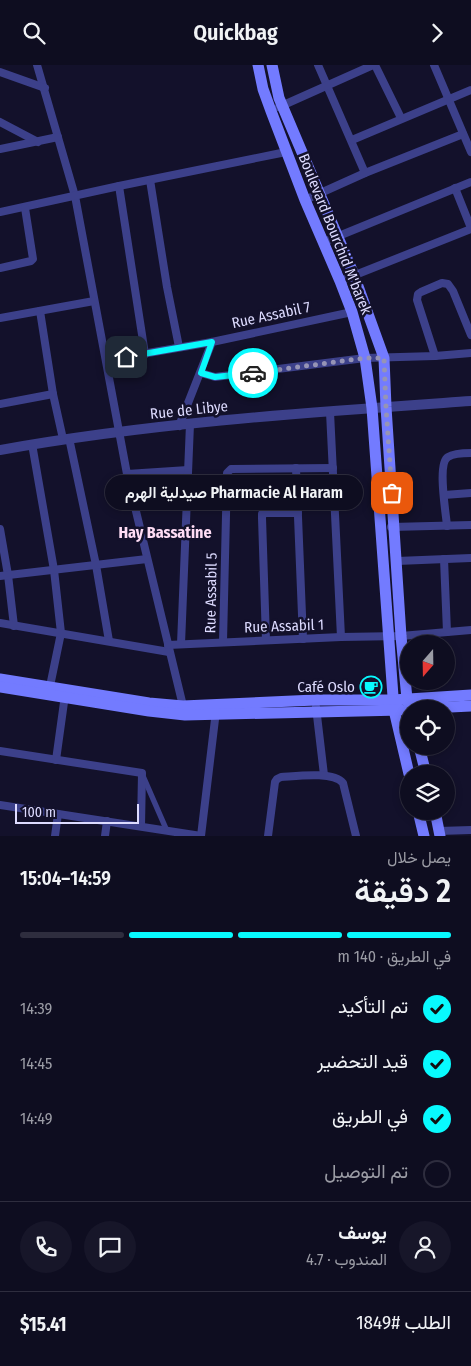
<!DOCTYPE html>
<html lang="ar">
<head>
<meta charset="utf-8">
<style>
	:root { --surface:#0e0d20; --page:#171629; --text:#f1f3f6; --muted:#9b9ca5; --line:#2e2d3e; --accent:#08fafe }
	body { margin:0; font-family:"Fira Sans Condensed",Vazirmatn,sans-serif; background:var(--page); color:var(--text); direction:rtl; height:100vh; display:flex; flex-direction:column; font-size:19px; white-space:nowrap }
	* { box-sizing:border-box; margin:0 }
	p { font-size:16px; color:var(--muted) }
	.icon { flex:none; width:28px; height:28px; fill:none; stroke:currentColor; stroke-width:2; stroke-linecap:round; stroke-linejoin:round }
	.map { position:relative; height:771px; overflow:hidden; direction:ltr }
	.panel { display:flex; flex-direction:column; background:var(--surface); flex:1 }
	.panel>* { flex:none }
	.needle { width:32px; rotate:200deg }
	.tools { position:absolute; left:400px; top:570px; display:grid; gap:10px }
	.tools a { display:grid; place-items:center; width:55px; height:55px; border-radius:50%; background:var(--surface); box-shadow:0 2px 8px #0003,0 0 0 1px var(--line); font-size:25px }
	.scale { position:absolute; left:15px; bottom:12px; width:124px; box-sizing:border-box; padding-left:5px; border:2px solid #dddbff; border-top:0; font-size:14px; line-height:18px; white-space:nowrap; color:#dddbff; -webkit-text-stroke:4px #13112b; paint-order:stroke }
	.pin { position:absolute; display:grid; place-items:center; width:42px; height:42px; color:#fff; margin:-21px; border-radius:10px; box-shadow:0 2px 8px #0006 }
	.courier { position:absolute; display:grid; place-items:center; width:50px; height:50px; margin:-25px; border:4px solid #08fafe; border-radius:50%; background:#fff; color:#222; box-shadow:0 1px 6px #0007 }
	.bubble { position:absolute; height:35px; border-radius:18px; background:var(--surface); box-shadow:0 2px 8px #0003,0 0 0 1px var(--line); font-size:16px; font-weight:600; line-height:35px; text-align:center; direction:rtl }
	.summary em { font-style:normal; font-weight:600 }
	.summary div { display:flex; flex-direction:column-reverse }
	.summary { display:flex; align-items:center; justify-content:space-between; height:85px; padding:0 20px }
	h1 { font-size:32px; font-weight:600; line-height:38px }
	.bar { display:grid; grid-template-columns:repeat(4,1fr); gap:8px 5px; align-content:center; height:60px; padding:0 20px }
	.bar i { height:6px; border-radius:4px; background:var(--line) }
	.bar .selected { background:var(--accent) }
	.bar p { grid-column:span 4 }
	.line { display:flex; align-items:center; gap:12px; padding:0 20px; border-top:1px solid var(--line) }
	.line div { flex:1 }
	.round { display:grid; place-items:center; flex:none; width:52px; height:52px; border-radius:26px; background:var(--page) }
	ol { padding:0 20px; list-style:none }
	li { display:flex; align-items:center; gap:15px; height:55px }
	li p { margin-inline-start:auto }
	li .icon { padding:5px; border-radius:50%; background:var(--accent); color:#111; stroke-width:4 }
	li:last-child { color:var(--muted) }
	li i { width:28px; height:28px; border:2px solid var(--line); border-radius:50% }
	header { display:flex; justify-content:space-between; align-items:center; height:65px; padding:0 20px; background:var(--surface); font-size:22px; font-weight:600 }
	.map>svg:first-child { display:block }
	.lines { fill:none; stroke-linecap:round; stroke-linejoin:round }
	.pedestrian { stroke:#3c408a; stroke-width:5.5 }
	.minor { stroke:#3c408a; stroke-width:8 }
	.tertiary { stroke:#3c408a; stroke-width:10 }
	.secondary { stroke:#737bff; stroke-width:11 }
	.done { stroke:#9694b5; stroke-width:5; stroke-dasharray:0 9 }
	.route { stroke:#08fafe; stroke-width:6 }
	.labels { text-anchor:middle; dominant-baseline:central; stroke-width:5; stroke-linejoin:round; paint-order:stroke }
	.street-label { font-size:15px; fill:#dddbff; stroke:#13112b }
	.poi-label { font-size:15px; fill:#dddbff; stroke:#13112b; text-anchor:end }
	.neighbourhood-label { font-size:16px; font-weight:bold; fill:#ffddf5; stroke:#13112b }
</style>
</head>
<body>
<header><svg class="icon" aria-label="forward" viewBox="0 0 24 24"><path d="M9 5l7 7-7 7"/></svg>Quickbag<svg class="icon" aria-label="search" viewBox="0 0 24 24"><circle cx="10" cy="10" r="6"/><path d="M15 15l6 6"/></svg></header>
<div class="map">
<svg width="471" height="771" viewBox="0 0 471 771">
	<rect width="100%" height="100%" fill="#13112b"/>
	<g class="lines">
		<path class="pedestrian" d="M143,711L167,766"/>
		<g class="minor">
			<path d="M37,0L75,131L127,409L184,645"/>
			<path d="M318,0L365,108"/>
			<path d="M375,0L401,53"/>
			<path d="M434,0L471,87"/>
			<path d="M0,7L45,23"/>
			<path d="M279,42L373,0"/>
			<path d="M0,57L38,77"/>
			<path d="M352,75L471,25"/>
			<path d="M0,84L58,72"/>
			<path d="M150,115L167,222L179,282"/>
			<path d="M119,121L145,289"/>
			<path d="M455,123L471,163"/>
			<path d="M305,135L365,108L463,69"/>
			<path d="M0,147L119,121L286,87"/>
			<path d="M324,177L471,117"/>
			<path d="M0,203L31,196L33,194L25,143"/>
			<path d="M340,216L471,164"/>
			<path d="M40,246L53,329L63,374"/>
			<path d="M0,253L94,236"/>
			<path d="M435,291L417,235L418,229L421,227L442,218L448,219L453,226L471,270"/>
			<path d="M107,295L212,277L352,247"/>
			<path d="M201,308L215,312L365,293L435,291L471,288"/>
			<path d="M0,339L53,329"/>
			<path d="M330,347L341,572"/>
			<path d="M179,361L212,277"/>
			<path d="M69,373L96,500L109,576"/>
			<path d="M32,379L54,505L61,568L49,626"/>
			<path d="M296,403L303,574"/>
			<path d="M127,409L188,405"/>
			<path d="M444,430L471,428"/>
			<path d="M447,461C446,448 437,398 448,392C454,388 464,388 471,388"/>
			<path d="M391,462L471,460"/>
			<path d="M0,464L8,510L14,561"/>
			<path d="M444,494L447,567"/>
			<path d="M397,496L471,493"/>
			<path d="M0,511L147,494"/>
			<path d="M0,558L169,587"/>
			<path d="M266,575L262,453V449L266,448H298"/>
			<path d="M223,577L227,408L231,404L333,403"/>
			<path d="M181,579L190,359"/>
			<path d="M168,580L341,572L401,571L471,565"/>
			<path d="M316,642L324,710"/>
			<path d="M0,686L142,708L141,761"/>
			<path d="M56,695L65,630"/>
			<path d="M0,740L201,771"/>
			<path d="M439,766L471,765"/>
			<path d="M55,771L58,749"/>
			<path d="M105,771L107,756"/>
			<path d="M201,771L216,646"/>
			<path d="M268,771L275,717L277,714L281,712C297,711 333,706 343,718L356,771"/>
		</g>
		<path class="tertiary" d="M0,385C155,357 314,347 471,336"/>
		<g class="secondary">
			<path d="M258,0L263,24L271,46L305,135L340,216L352,247L365,293L372,343L394,645L409,709"/>
			<path d="M272,0L279,33L354,210L384,293L386,342L401,571L407,634L410,644"/>
			<path d="M0,614L149,638L183,641L315,635H393L471,630"/>
			<path d="M0,622L149,646L185,650L401,645"/>
			<path d="M410,644L471,641"/>
			<path d="M419,681L426,709"/>
			<path d="M418,746L424,771"/>
			<path d="M435,746L440,771"/>
		</g>
	</g>
	<g class="lines">
		<path class="done" d="M253,308L365,293H384L386,342L392,428"/>
		<path class="route" d="M126,292L212,277L201,308L215,312L253,308"/>
	</g>
	<defs>
		<g id="cafe-ring" transform="scale(1.125)"><circle r="9.5" fill="#13112b" stroke="#08fafe" stroke-width="1.5"/><path d="M-5.5-4.5H6V0H3Q3 3.5 0 3.5H-2.5Q-5.5 3.5-5.5 0ZM3-3.2v2h1.7v-2ZM-6 4.5H4V6H-6Z" fill="#08fafe"/></g>
	</defs>
	<g fill-rule="evenodd">
		<use href="#cafe-ring" x="371" y="622"/>
	</g>
	<g class="labels">
		<g class="street-label">
			<text transform="translate(335 169) rotate(68)">Boulevard Bourchid M'barek</text>
			<text transform="translate(271 250) rotate(-12)">Rue Assabil 7</text>
			<text transform="translate(189 345) rotate(-6)">Rue de Libye</text>
			<text transform="translate(211 528) rotate(-89)">Rue Assabil 5</text>
			<text transform="translate(284 561) rotate(-2)">Rue Assabil 1</text>
		</g>
		<g class="poi-label">
			<text x="355" y="622">Café Oslo</text>
		</g>
		<g class="neighbourhood-label">
			<text x="165" y="467">Hay Bassatine</text>
		</g>
	</g>
</svg>
<div class="tools">
<a><svg class="needle" viewBox="-14 -14 28 28"><path d="M0-13l5 13h-10z" fill="#e53935"/><path d="M0 13l5-13h-10z" fill="#9b9ca5"/></svg></a>
<a><svg class="icon" aria-label="locate" viewBox="0 0 24 24"><circle cx="12" cy="12" r="6"/><path d="M12 2v4M12 18v4M2 12h4M18 12h4"/></svg></a>
<a><svg class="icon" aria-label="layers" viewBox="0 0 24 24"><path d="M12 4l9 5-9 5-9-5zM3 14l9 5 9-5"/></svg></a>
</div>
<div class="scale">100 m</div>
<div class="pin" style="left:392px;top:428px;background:#ea580c"><svg class="icon" aria-label="bag" viewBox="0 0 24 24"><path d="M5 8h14l-1 12H6zM9 8a3 3 0 0 1 6 0"/></svg></div>
<div class="pin" style="left:126px;top:292px;background:#1f2937"><svg class="icon" aria-label="home" viewBox="0 0 24 24"><path d="M3 11l9-7 9 7M6 9v11h12V9"/></svg></div>
<div class="courier" style="left:253px;top:308px"><svg class="icon" aria-label="car" viewBox="0 0 24 24"><path d="M5 17H2v-5l4-1 3-4h7l3 4 3 1v5h-3M9 17h6M6 11h13"/><circle cx="7" cy="17" r="2"/><circle cx="17" cy="17" r="2"/></svg></div>
<div class="bubble" style="left:105px;top:410px;width:258px">Pharmacie Al Haram صيدلية الهرم</div>
</div>
<section class="panel">
<div class="summary"><div><h1>2 دقيقة</h1><p>يصل خلال</p></div><em>14:59–15:04</em></div>
<div class="bar"><i class="selected"></i><i class="selected"></i><i class="selected"></i><i></i><p>في الطريق · 140 m</p></div>
<ol>
<li><svg class="icon" aria-label="check" viewBox="0 0 24 24"><path d="M5 12l5 5 9-10"/></svg>تم التأكيد<p>14:39</p></li>
<li><svg class="icon" aria-label="check" viewBox="0 0 24 24"><path d="M5 12l5 5 9-10"/></svg>قيد التحضير<p>14:45</p></li>
<li><svg class="icon" aria-label="check" viewBox="0 0 24 24"><path d="M5 12l5 5 9-10"/></svg>في الطريق<p>14:49</p></li>
<li><i></i>تم التوصيل</li>
</ol>
<div class="line" style="height:90px"><a class="round"><svg class="icon" aria-label="person" viewBox="0 0 24 24"><circle cx="12" cy="8" r="4"/><path d="M4 21q1-7 8-7t8 7"/></svg></a><div><b>يوسف</b><p>المندوب · 4.7</p></div><a class="round"><svg class="icon" aria-label="chat" viewBox="0 0 24 24"><path d="M4 5h16v11H9l-5 4z"/></svg></a><a class="round"><svg class="icon" aria-label="phone" viewBox="0 0 24 24"><path d="M5 4h4l2 5-3 2q2 4 5 5l2-3 5 2v4C11 20 4 13 5 4z"/></svg></a></div>
<div class="line" style="height:65px"><div>الطلب #1849</div><b>$15.41</b></div>
</section>
</body>
</html>
